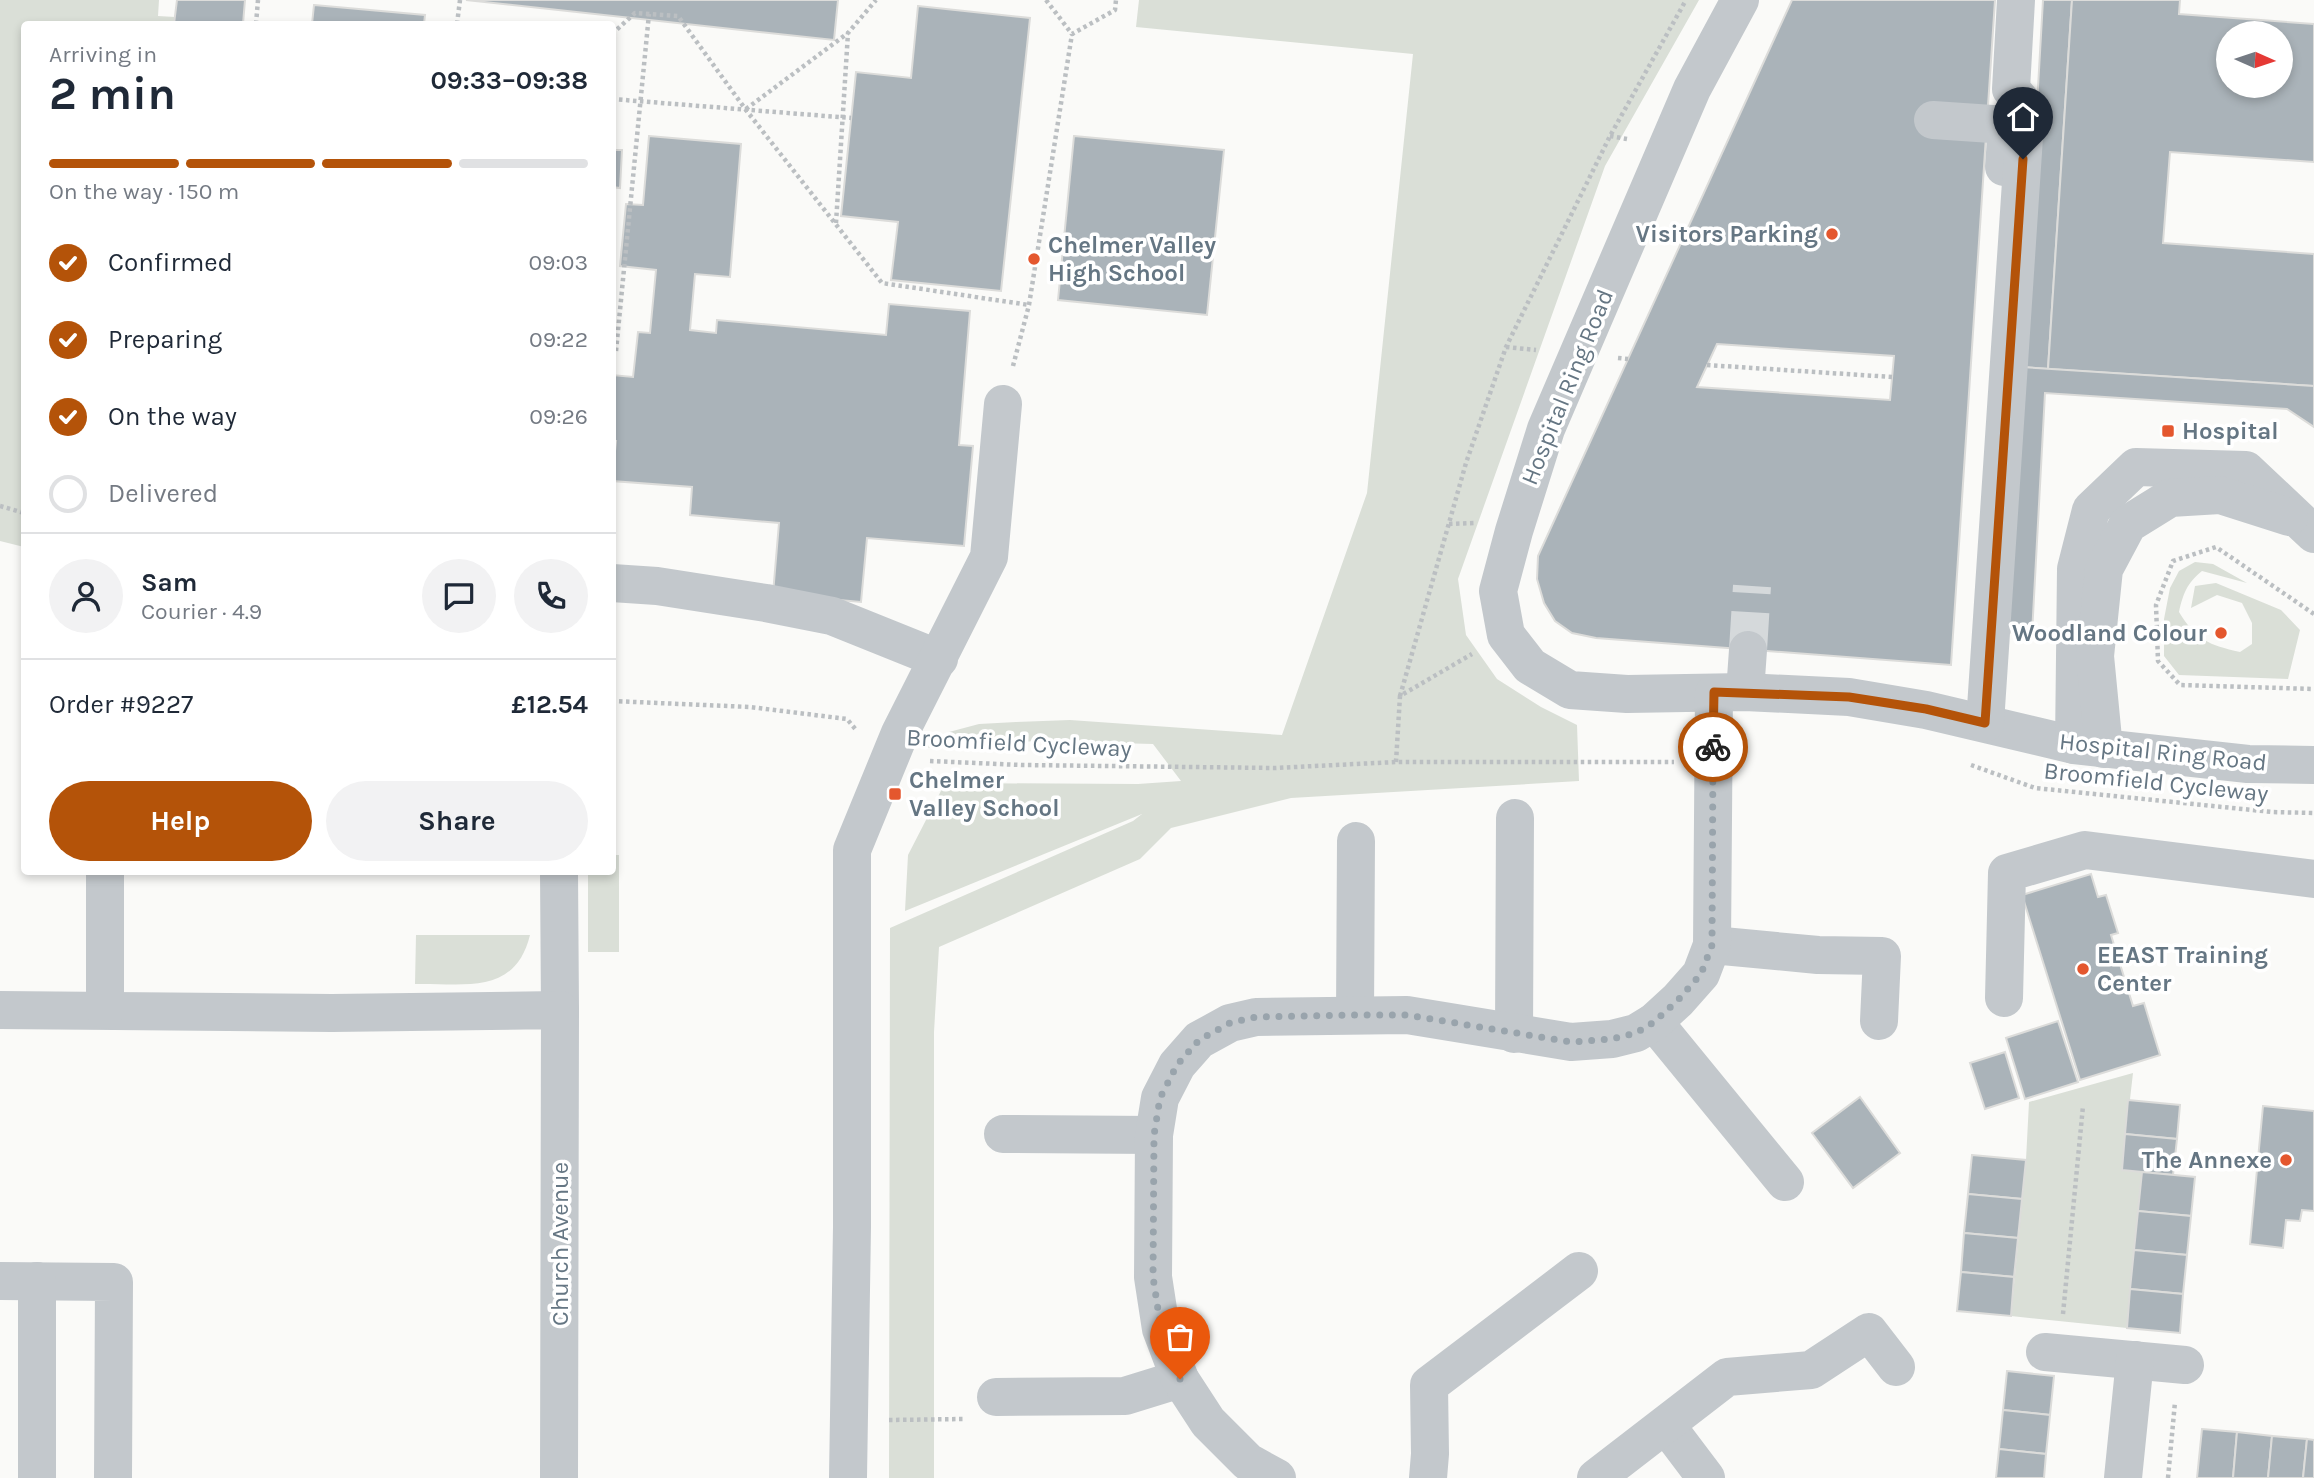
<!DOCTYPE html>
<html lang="en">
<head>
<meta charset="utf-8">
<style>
	:root { --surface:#fff; --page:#f2f2f3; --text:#1f2937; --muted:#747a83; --line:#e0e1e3; --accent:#b45309 }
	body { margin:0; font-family:Karla,sans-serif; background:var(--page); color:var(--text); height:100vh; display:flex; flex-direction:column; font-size:26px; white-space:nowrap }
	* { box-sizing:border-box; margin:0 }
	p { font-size:23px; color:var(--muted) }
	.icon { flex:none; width:38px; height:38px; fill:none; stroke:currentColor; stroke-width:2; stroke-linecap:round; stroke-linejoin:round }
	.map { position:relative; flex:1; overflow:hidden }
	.side { position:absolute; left:21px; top:21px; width:595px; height:854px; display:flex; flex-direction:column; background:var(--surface); border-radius:7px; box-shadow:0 4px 10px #0003 }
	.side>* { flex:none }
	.needle { width:46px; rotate:93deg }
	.fabs { position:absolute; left:2216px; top:21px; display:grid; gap:14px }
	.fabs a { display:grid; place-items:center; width:77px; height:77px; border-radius:50%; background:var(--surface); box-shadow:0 4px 10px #0003; font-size:35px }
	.pin { position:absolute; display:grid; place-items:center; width:60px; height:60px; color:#fff; margin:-72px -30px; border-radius:50% 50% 50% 0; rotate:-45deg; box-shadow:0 0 7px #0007 }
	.pin .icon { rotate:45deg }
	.courier { position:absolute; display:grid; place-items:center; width:70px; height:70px; margin:-35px; border:5px solid #b45309; border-radius:50%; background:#fff; color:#222; box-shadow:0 2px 9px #0007 }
	.summary em { font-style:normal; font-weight:700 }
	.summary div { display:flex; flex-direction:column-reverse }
	.summary { display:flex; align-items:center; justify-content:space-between; height:119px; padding:0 28px }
	h1 { font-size:46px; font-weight:700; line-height:52px }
	.bar { display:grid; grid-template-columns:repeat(4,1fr); gap:10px 7px; align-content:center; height:84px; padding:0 28px }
	.bar i { height:9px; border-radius:5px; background:var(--line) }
	.bar .selected { background:var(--accent) }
	.bar p { grid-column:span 4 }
	.line { display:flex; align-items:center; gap:18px; padding:0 28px; border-top:2px solid var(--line) }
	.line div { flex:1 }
	.round { display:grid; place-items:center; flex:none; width:74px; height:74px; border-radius:37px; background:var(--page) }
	ol { padding:0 28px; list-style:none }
	li { display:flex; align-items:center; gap:21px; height:77px }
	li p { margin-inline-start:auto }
	li .icon { padding:7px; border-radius:50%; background:var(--accent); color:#fff; stroke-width:4 }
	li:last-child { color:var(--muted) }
	li i { width:38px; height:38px; border:4px solid var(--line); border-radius:50% }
	.action { display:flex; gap:14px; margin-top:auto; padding:14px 28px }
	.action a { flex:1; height:80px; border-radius:42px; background:var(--accent); color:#fff; font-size:28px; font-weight:700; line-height:80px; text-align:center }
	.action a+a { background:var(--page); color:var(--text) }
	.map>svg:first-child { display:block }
	.green { fill:#dadfd7 }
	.building { fill:#aab3b9; stroke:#dcdcda; stroke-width:2; fill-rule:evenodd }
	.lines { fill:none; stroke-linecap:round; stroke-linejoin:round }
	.minor-tunnel { stroke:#d5d9db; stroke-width:38; stroke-dasharray:38 19; stroke-linecap:butt }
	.path { stroke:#bbbfc2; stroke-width:4.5; stroke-dasharray:3.5 3.5; stroke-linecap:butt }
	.minor { stroke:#c3c8cc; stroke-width:38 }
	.done { stroke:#99a4ac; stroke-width:7; stroke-dasharray:0 12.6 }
	.route { stroke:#b45309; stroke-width:9 }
	.poi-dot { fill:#e4572e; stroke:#fff; stroke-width:2.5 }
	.labels { text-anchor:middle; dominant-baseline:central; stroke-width:7; stroke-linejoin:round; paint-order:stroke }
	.poi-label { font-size:24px; font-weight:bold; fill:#657683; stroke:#fff; text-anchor:start }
	.street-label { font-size:24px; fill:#657683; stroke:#fff }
</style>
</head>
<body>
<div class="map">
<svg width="2314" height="1478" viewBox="0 0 2314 1478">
	<rect width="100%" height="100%" fill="#fafaf8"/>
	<g class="green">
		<path d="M0,0H159L158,16L175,17L174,24H24V547L0,541Z"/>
		<path d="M1139,0H1699L1605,166L1458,579L1466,635L1497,679L1541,707L1577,725L1579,781L1291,798L1171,828L1140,859L939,947L934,1032V1478H889L890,928L1133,821L1142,814L905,911L908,855L945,783L1138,784L1181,781L1153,744L1037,741L924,748L949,732L979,724L1016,722L1070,720L1282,735L1367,493L1413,54L1136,27Z"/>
		<path d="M2195,562L2213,564L2247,583L2202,571C2187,583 2183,594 2179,612C2196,640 2209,645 2240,652L2252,644V623L2242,603L2217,595L2191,608L2195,586L2216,583L2281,610L2300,630L2288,679L2179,675L2164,656V619L2170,588L2179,571Z"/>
		<path d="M613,855H619V952H588V872H612Z"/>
		<path d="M416,935H530C515,996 464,983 415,984Z"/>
		<path d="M2133,1073L2122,1169L2142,1172L2127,1328L2011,1316L2026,1160L2029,1102Z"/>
	</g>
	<g class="building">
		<path d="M177,0H245L243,24H174Z"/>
		<path d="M466,0H838L834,40Z"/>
		<path d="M1792,0H1995L1951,665L1596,638L1572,633L1555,621L1544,603L1537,579L1538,556ZM1717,344L1894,356L1890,400L1697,387Z"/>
		<path d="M2043,0H2072L2048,369L2022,367Z"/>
		<path d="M2072,0H2180L2179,14L2314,24V162L2170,152L2163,243L2314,254V386L2048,369ZM2228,33H2280V86H2228Z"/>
		<path d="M314,5L425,15L424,24H312Z"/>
		<path d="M918,6L1030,18L1001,291L891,280L898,222L841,216L856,72L911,78Z"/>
		<path d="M649,136L741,144L730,277L695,274L690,330L716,333L717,320L886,335L889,304L970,311L959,445L973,446L964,546L867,538L861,602L773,594L779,523L690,515L692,487L612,481L616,441H612V375L633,377L638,332L650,333L656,270L620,266L626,204L643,205Z"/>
		<path d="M1074,136L1224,150L1207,315L1058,300Z"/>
		<path d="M612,150H622L620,188L612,187Z"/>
		<path d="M2022,367L2314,386V427L2287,409L2045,393L2032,634L2005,632Z"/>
		<path d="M2091,874L2098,897L2106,895L2118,933L2111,935L2133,1006L2144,1003L2160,1055L2080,1080L2022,895Z"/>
		<path d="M2058,1021L2078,1082L2025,1099L2006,1038Z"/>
		<path d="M2005,1052L2019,1098L1985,1109L1970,1063Z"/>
		<path d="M1860,1097L1900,1153L1853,1188L1812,1133Z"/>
		<path d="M2128,1100L2180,1105L2177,1139L2125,1134Z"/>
		<path d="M2263,1106L2314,1111V1211L2302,1210L2300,1221L2286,1220L2283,1248L2250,1244Z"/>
		<path d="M2125,1134L2177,1139L2173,1175L2122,1170Z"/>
		<path d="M1972,1155L2026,1160L2022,1199L1968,1194Z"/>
		<path d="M2142,1172L2195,1177L2191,1216L2138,1211Z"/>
		<path d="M1968,1194L2022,1199L2018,1238L1964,1233Z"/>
		<path d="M2138,1211L2191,1216L2187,1255L2134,1250Z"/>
		<path d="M1964,1233L2018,1238L2014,1277L1961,1272Z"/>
		<path d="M2134,1250L2187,1255L2183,1294L2130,1289Z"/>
		<path d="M1961,1272L2014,1277L2011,1316L1957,1311Z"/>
		<path d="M2130,1289L2183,1294L2180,1333L2127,1328Z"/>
		<path d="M2007,1371L2054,1376L2050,1415L2003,1410Z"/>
		<path d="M2003,1410L2050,1415L2046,1454L1999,1449Z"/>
		<path d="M2202,1429L2237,1432L2233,1478H2197Z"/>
		<path d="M2237,1432L2272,1436L2268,1478H2233Z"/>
		<path d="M2272,1436L2307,1439L2303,1478H2268Z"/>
		<path d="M2307,1439L2314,1440V1478H2303Z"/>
		<path d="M1999,1449L2046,1454L2044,1478H1996Z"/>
	</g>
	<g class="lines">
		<path class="minor-tunnel" d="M1748,650L1752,586"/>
		<g class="path">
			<path d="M1046,0L1072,34L1115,10L1116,0"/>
			<path d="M256,24L258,0"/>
			<path d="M457,24L460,0"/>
			<path d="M612,34L635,13L678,16L746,110L882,283L1029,305"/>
			<path d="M612,99L851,118"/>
			<path d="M746,109L848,33"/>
			<path d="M1610,136L1627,139"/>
			<path d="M836,223L848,33L876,0"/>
			<path d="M1506,347L1536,350"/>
			<path d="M616,351L649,14"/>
			<path d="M1618,358L1628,359"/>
			<path d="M1707,365L1892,377"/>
			<path d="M1013,366L1029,305L1072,34"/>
			<path d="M0,506L24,513"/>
			<path d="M1449,524L1475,523"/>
			<path d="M2314,614L2216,547L2173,561L2156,605L2158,661L2180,685L2314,689"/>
			<path d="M1400,696L1466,463L1506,347L1610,136L1686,0"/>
			<path d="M612,701L750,707L847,719L857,731"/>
			<path d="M930,761L1021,765L1275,768L1396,762H1674"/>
			<path d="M1396,762L1400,696L1472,654"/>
			<path d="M1971,765L2035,788L2272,812L2314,813"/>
			<path d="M2063,1314L2083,1106"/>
			<path d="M889,1420L964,1419"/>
			<path d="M2168,1478L2175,1402"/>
		</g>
		<g class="minor">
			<path d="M1740,0L1692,89L1546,429L1514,531L1498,591L1506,635L1530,666L1570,690L1627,694L1745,692L1849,697L1926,710L2074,745L2248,764L2314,765"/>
			<path d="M1933,120L2007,125L2004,167"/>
			<path d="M612,583L657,586L766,603L832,616L939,659"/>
			<path d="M1745,692L1748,650"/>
			<path d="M1985,723L2026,107L2011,89L2016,0"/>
			<path d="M2074,745L2076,569L2091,510L2136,467L2246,470L2314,534"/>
			<path d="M2104,749L2095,656L2104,569L2128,524L2170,498L2220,495L2289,517"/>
			<path d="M559,872L560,1010"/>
			<path d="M1712,945L1818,955L1882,956L1879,1021"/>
			<path d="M2004,998L2007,873L2085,850L2314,879"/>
			<path d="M0,1010L332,1013L560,1010L559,1478"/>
			<path d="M105,1010V872"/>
			<path d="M1355,1015L1356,841"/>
			<path d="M1654,1022L1785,1182"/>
			<path d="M1514,1034L1515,818"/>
			<path d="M1003,1134L1154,1135"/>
			<path d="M0,1281L114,1282L113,1478"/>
			<path d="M37,1281V1478"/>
			<path d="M2045,1352L2185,1365"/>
			<path d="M996,1397L1125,1396L1180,1379"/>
			<path d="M1666,1425L1706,1478"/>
			<path d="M848,1478L852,1227V850L900,733L989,557L1003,404"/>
			<path d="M1277,1478L1248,1462L1208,1422L1180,1379L1161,1329L1153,1277L1154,1135L1160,1098L1177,1065L1199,1040L1230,1023L1256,1017L1407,1015L1571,1042L1612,1039L1636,1033L1654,1022L1678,1000L1701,974L1712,945L1714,693"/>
			<path d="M1428,1478L1430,1454L1429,1385L1579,1271"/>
			<path d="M1596,1478L1727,1377L1811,1370L1869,1332L1896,1367"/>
			<path d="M2123,1478L2135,1360"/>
		</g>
	</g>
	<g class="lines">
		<path class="done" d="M1180,1379L1161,1329L1153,1277L1154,1135L1160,1098L1177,1065L1199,1040L1230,1023L1256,1017L1355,1015H1407L1571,1042L1612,1039L1636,1033L1654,1022L1678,1000L1701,974L1712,945L1713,747"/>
		<path class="route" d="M1713,747L1714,692L1849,697L1926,709L1985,723L2023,159"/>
	</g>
	<g class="poi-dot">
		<circle cx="1832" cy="234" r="7"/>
		<circle cx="1034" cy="259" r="7"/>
		<rect x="2161" y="424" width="14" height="14" rx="3.5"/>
		<circle cx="2221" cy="633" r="7"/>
		<rect x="888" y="787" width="14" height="14" rx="3.5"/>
		<circle cx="2083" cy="969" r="7"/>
		<circle cx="2286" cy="1160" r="7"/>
	</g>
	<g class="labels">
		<g class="poi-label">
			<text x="1818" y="234" text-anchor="end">Visitors Parking</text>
			<text x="1048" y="245">Chelmer Valley<tspan x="1048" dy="28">High School</tspan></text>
			<text x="2182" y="431">Hospital</text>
			<text x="2207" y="633" text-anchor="end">Woodland Colour</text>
			<text x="909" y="780">Chelmer<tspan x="909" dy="28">Valley School</tspan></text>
			<text x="2097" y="955">EEAST Training<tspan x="2097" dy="28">Center</tspan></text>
			<text x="2272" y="1160" text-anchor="end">The Annexe</text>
		</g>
		<g class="street-label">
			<text transform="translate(1567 387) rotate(-68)">Hospital Ring Road</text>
			<text transform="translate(1019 743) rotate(3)">Broomfield Cycleway</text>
			<text transform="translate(2163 752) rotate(6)">Hospital Ring Road</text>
			<text transform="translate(2156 782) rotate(6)">Broomfield Cycleway</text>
			<text transform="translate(560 1244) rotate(-90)">Church Avenue</text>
		</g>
	</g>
</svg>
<div class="fabs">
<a><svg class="needle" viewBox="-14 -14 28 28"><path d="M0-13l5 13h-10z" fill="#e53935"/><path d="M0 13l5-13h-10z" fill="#747a83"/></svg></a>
</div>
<div class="pin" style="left:1180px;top:1379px;background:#ea580c"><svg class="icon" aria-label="bag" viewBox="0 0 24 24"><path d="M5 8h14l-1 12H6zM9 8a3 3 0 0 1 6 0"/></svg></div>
<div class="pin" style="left:2023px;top:159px;background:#1f2937"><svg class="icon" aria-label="home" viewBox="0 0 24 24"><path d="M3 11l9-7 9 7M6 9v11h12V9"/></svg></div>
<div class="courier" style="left:1713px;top:747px"><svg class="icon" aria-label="bike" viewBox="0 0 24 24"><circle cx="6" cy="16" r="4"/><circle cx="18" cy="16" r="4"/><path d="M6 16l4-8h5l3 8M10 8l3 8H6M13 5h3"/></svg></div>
<section class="side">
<div class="summary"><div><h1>2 min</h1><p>Arriving in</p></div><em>09:33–09:38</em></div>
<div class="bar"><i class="selected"></i><i class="selected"></i><i class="selected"></i><i></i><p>On the way · 150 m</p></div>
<ol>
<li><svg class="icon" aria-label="check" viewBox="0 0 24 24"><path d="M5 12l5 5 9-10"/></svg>Confirmed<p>09:03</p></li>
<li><svg class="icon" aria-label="check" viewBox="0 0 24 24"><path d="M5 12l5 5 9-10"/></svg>Preparing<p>09:22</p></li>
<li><svg class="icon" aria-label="check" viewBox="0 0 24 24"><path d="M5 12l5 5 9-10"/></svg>On the way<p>09:26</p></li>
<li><i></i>Delivered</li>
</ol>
<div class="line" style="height:126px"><a class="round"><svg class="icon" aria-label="person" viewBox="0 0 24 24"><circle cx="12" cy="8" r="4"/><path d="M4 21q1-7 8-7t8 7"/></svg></a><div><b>Sam</b><p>Courier · 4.9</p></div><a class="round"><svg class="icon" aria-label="chat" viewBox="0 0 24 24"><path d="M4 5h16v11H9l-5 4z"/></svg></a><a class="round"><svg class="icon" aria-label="phone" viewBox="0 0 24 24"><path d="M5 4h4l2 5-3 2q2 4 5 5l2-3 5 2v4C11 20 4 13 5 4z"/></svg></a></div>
<div class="line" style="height:91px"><div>Order #9227</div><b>£12.54</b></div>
<div class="action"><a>Help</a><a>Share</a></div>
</section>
</div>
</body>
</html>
